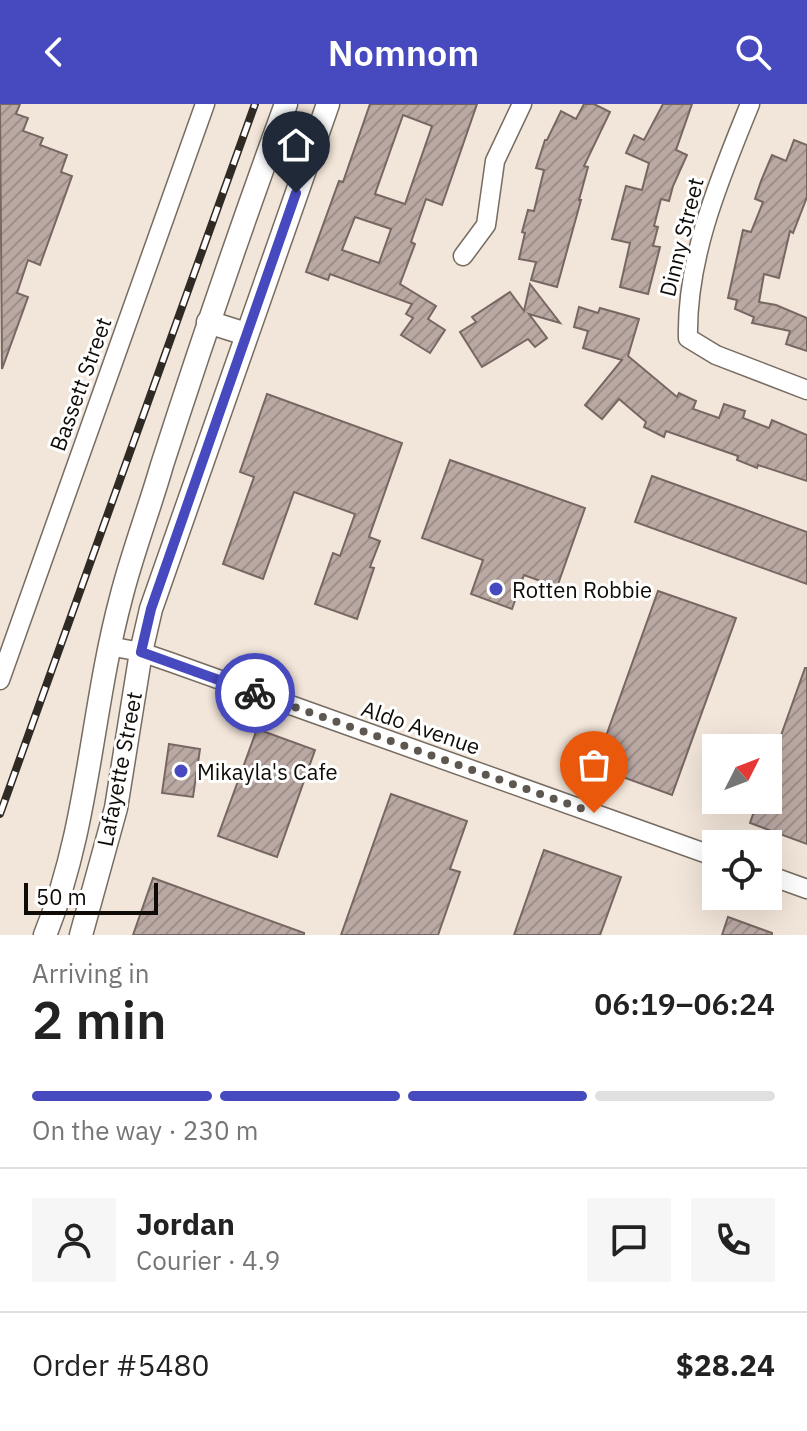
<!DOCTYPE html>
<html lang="en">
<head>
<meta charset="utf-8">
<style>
	:root { --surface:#fff; --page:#f6f6f6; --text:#222; --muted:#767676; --line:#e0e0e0; --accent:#4749bf }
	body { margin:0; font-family:"IBM Plex Sans",sans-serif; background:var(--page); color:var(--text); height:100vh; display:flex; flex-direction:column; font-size:30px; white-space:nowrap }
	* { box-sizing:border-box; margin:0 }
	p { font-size:26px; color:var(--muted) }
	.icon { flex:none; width:44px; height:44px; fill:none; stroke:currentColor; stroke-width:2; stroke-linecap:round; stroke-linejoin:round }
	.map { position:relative; height:831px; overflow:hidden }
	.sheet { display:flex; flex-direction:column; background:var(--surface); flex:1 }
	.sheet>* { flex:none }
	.needle { width:52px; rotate:48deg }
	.tools { position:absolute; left:702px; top:630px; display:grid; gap:16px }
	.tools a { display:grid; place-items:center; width:80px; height:80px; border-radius:0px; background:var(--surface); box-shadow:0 8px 32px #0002; font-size:40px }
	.scale { position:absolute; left:24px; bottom:20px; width:134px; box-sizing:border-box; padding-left:8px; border:4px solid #0f0b07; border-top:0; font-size:22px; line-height:28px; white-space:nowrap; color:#0f0b07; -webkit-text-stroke:6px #fff; paint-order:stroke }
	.pin { position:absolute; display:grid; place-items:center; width:68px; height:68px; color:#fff; margin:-82px -34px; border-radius:50% 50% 50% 0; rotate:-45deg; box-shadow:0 0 8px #0007 }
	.pin .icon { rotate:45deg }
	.courier { position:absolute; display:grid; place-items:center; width:80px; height:80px; margin:-40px; border:6px solid #4749bf; border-radius:50%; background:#fff; color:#222; box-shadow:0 2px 10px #0007 }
	.headline em { font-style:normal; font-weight:600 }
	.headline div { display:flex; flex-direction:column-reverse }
	.headline { display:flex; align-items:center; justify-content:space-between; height:136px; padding:0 32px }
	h1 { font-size:52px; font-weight:600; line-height:60px }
	.bar { display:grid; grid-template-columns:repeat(4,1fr); gap:12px 8px; align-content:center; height:96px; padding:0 32px }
	.bar i { height:10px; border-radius:6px; background:var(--line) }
	.bar .active { background:var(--accent) }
	.bar p { grid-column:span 4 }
	.line { display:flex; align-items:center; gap:20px; padding:0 32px; border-top:2px solid var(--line) }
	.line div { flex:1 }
	.round { display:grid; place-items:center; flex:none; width:84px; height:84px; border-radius:0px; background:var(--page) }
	header { display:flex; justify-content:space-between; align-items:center; height:104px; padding:0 32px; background:var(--accent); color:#fff; font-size:36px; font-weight:600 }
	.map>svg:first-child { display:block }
	.building { fill:url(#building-hatch); stroke:#776763; stroke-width:2; fill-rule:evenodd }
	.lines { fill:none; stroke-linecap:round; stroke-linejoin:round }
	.minor-casing { stroke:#776c61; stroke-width:21 }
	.major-casing { stroke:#776c61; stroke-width:25 }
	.minor { stroke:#fff; stroke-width:18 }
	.major { stroke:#fff; stroke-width:22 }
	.rail-casing { stroke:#302a25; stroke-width:8 }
	.rail { stroke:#fff; stroke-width:5; stroke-dasharray:15; stroke-linecap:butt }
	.done { stroke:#5e5750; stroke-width:8; stroke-dasharray:0 14.4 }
	.route { stroke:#4749bf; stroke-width:10 }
	.poi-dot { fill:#4749bf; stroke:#fff; stroke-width:3 }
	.labels { text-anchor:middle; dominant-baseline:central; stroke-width:6; stroke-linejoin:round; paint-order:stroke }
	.street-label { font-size:22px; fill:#0f0b07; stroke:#fff }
	.poi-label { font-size:22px; fill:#0f0b07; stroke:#fff; text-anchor:start }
</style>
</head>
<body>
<header><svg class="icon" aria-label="back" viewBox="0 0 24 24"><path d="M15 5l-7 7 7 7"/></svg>Nomnom<svg class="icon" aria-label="search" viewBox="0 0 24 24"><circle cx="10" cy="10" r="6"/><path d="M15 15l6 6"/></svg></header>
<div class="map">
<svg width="807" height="831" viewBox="0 0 807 831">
	<defs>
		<pattern id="building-hatch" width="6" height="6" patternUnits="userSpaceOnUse" patternTransform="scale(2)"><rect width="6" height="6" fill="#baa8a3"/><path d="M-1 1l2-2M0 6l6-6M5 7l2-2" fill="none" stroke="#9f8f8b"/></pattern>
	</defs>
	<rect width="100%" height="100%" fill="#f2e5d9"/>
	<g class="building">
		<path d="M0,0H20L16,10L28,14L23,27L43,34L40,41L67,51L61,68L72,72L40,161L28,156L17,189L28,193L2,265Z"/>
		<path d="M370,0H477L442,101L426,95L411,138L415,140L400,180L436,202L428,215L445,226L430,249L401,231L413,214L406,210L412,200L330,170L328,176L306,168L339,77L343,78ZM403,11L432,22L405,100L375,90ZM355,113L391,125L379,159L342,146Z"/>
		<path d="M584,0H594L610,8L584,62L588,63L579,96H581L557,183L531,176L536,158L519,155L525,129L522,128L528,106L534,107L544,66L536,64L545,36H547L561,7L576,15Z"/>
		<path d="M663,0H692L676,46L687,51L673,82L669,97L661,95L654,122L658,123L653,142L660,143L648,190L620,183L630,139L612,135L626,82L642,86L649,59L626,49L634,31L644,36Z"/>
		<path d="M794,36L807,41V93L793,129L790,127L779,174L764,170L759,198L776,201L807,214V247L786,240L790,227L752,219L754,213L735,205L737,196L728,194L743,126L751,128L763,98L755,95L761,77L772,51L786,57Z"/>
		<path d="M530,180L560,219L529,210L547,234L535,243L528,235L482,263L460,228L476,218L472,213L510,188L524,207Z"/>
		<path d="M579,203L598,209L600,204L639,215L628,252L677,293L679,289L696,297L693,305L719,314L724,300L745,307L743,314L769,324L772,316L807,331V377L758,361L757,364L737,356L738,352L666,327L664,333L644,323L646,318L619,295L602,315L585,301L622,256L583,244L588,227L574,223Z"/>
		<path d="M267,290L402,339L369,433L380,437L370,463L374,464L357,515L315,500L333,449L340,452L355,410L294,388L263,475L223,460L254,373L240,368Z"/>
		<path d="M450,356L585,404L557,483L524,471L512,505L471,490L483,456L422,434Z"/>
		<path d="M652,372L807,428V480L635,418Z"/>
		<path d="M658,487L736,514L672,691L595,663Z"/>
		<path d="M805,564H807V740L750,719L758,696H768V668Z"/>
		<path d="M257,625L315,646L277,753L218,732Z"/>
		<path d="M169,640L200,645L193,693L162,689Z"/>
		<path d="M391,690L467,717L450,765L460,768L438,831H341Z"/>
		<path d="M544,746L621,773L600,831H514Z"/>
		<path d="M153,774L304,829V831H133Z"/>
		<path d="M728,813L772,829V831H722Z"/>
	</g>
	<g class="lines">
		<g class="minor-casing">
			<g id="minor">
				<path d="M750,0C720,74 686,153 688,234L716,251L807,286"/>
				<path d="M463,152L486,121L495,57L522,0"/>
				<path d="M109,542L141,548L170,558L716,753"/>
				<path d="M0,576L205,0"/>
				<path d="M768,771L807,785"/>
			</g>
		</g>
		<g class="major-casing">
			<g id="major">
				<path d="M208,218L246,230"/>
				<path d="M45,831C89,724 91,606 121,494C132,450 149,406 162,361C201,240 242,120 286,0"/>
				<path d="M81,831L116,704L141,548L151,505L328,0"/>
			</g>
		</g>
		<use href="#minor" class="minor"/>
		<use href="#major" class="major"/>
		<g class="rail-casing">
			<path id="rail" d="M0,710L255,0"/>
		</g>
		<use href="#rail" class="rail"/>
	</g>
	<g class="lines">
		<path class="done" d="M255,589L594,709"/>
		<path class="route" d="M255,589L141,548L151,505L296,89"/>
	</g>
	<g class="poi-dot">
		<circle cx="496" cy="485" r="8"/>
		<circle cx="181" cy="667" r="8"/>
	</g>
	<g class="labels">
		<g class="street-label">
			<text transform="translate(681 133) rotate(-76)">Dinny Street</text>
			<text transform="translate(80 280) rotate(-70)">Bassett Street</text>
			<text transform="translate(421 623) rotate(19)">Aldo Avenue</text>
			<text transform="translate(119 665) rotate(-79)">Lafayette Street</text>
		</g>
		<g class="poi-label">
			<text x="512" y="485">Rotten Robbie</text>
			<text x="197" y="667">Mikayla's Cafe</text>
		</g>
	</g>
</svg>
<div class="tools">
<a><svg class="needle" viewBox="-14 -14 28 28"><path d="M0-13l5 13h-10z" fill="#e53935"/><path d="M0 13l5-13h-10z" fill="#767676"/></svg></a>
<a><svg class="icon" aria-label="locate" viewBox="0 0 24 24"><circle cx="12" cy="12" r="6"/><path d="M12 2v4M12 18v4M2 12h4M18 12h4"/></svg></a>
</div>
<div class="scale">50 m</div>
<div class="pin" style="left:594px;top:709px;background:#ea580c"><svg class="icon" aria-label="bag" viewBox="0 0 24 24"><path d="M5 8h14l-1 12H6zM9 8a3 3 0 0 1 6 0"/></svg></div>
<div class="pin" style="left:296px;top:89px;background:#1f2937"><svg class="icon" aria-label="home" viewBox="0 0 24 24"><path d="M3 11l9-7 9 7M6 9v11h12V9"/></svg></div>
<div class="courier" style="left:255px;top:589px"><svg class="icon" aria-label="bike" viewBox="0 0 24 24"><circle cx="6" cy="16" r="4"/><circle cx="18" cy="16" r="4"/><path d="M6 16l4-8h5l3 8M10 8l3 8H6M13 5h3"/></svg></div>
</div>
<section class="sheet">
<div class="headline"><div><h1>2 min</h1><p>Arriving in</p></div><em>06:19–06:24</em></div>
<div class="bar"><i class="active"></i><i class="active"></i><i class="active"></i><i></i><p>On the way · 230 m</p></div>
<div class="line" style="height:144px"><a class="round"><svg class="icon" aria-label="person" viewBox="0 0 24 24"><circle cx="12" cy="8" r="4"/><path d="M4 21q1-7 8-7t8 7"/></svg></a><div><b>Jordan</b><p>Courier · 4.9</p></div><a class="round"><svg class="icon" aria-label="chat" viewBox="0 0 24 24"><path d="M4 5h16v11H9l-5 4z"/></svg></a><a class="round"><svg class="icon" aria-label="phone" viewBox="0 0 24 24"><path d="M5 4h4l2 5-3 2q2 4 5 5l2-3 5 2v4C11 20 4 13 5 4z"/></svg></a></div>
<div class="line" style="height:104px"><div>Order #5480</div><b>$28.24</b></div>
</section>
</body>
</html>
